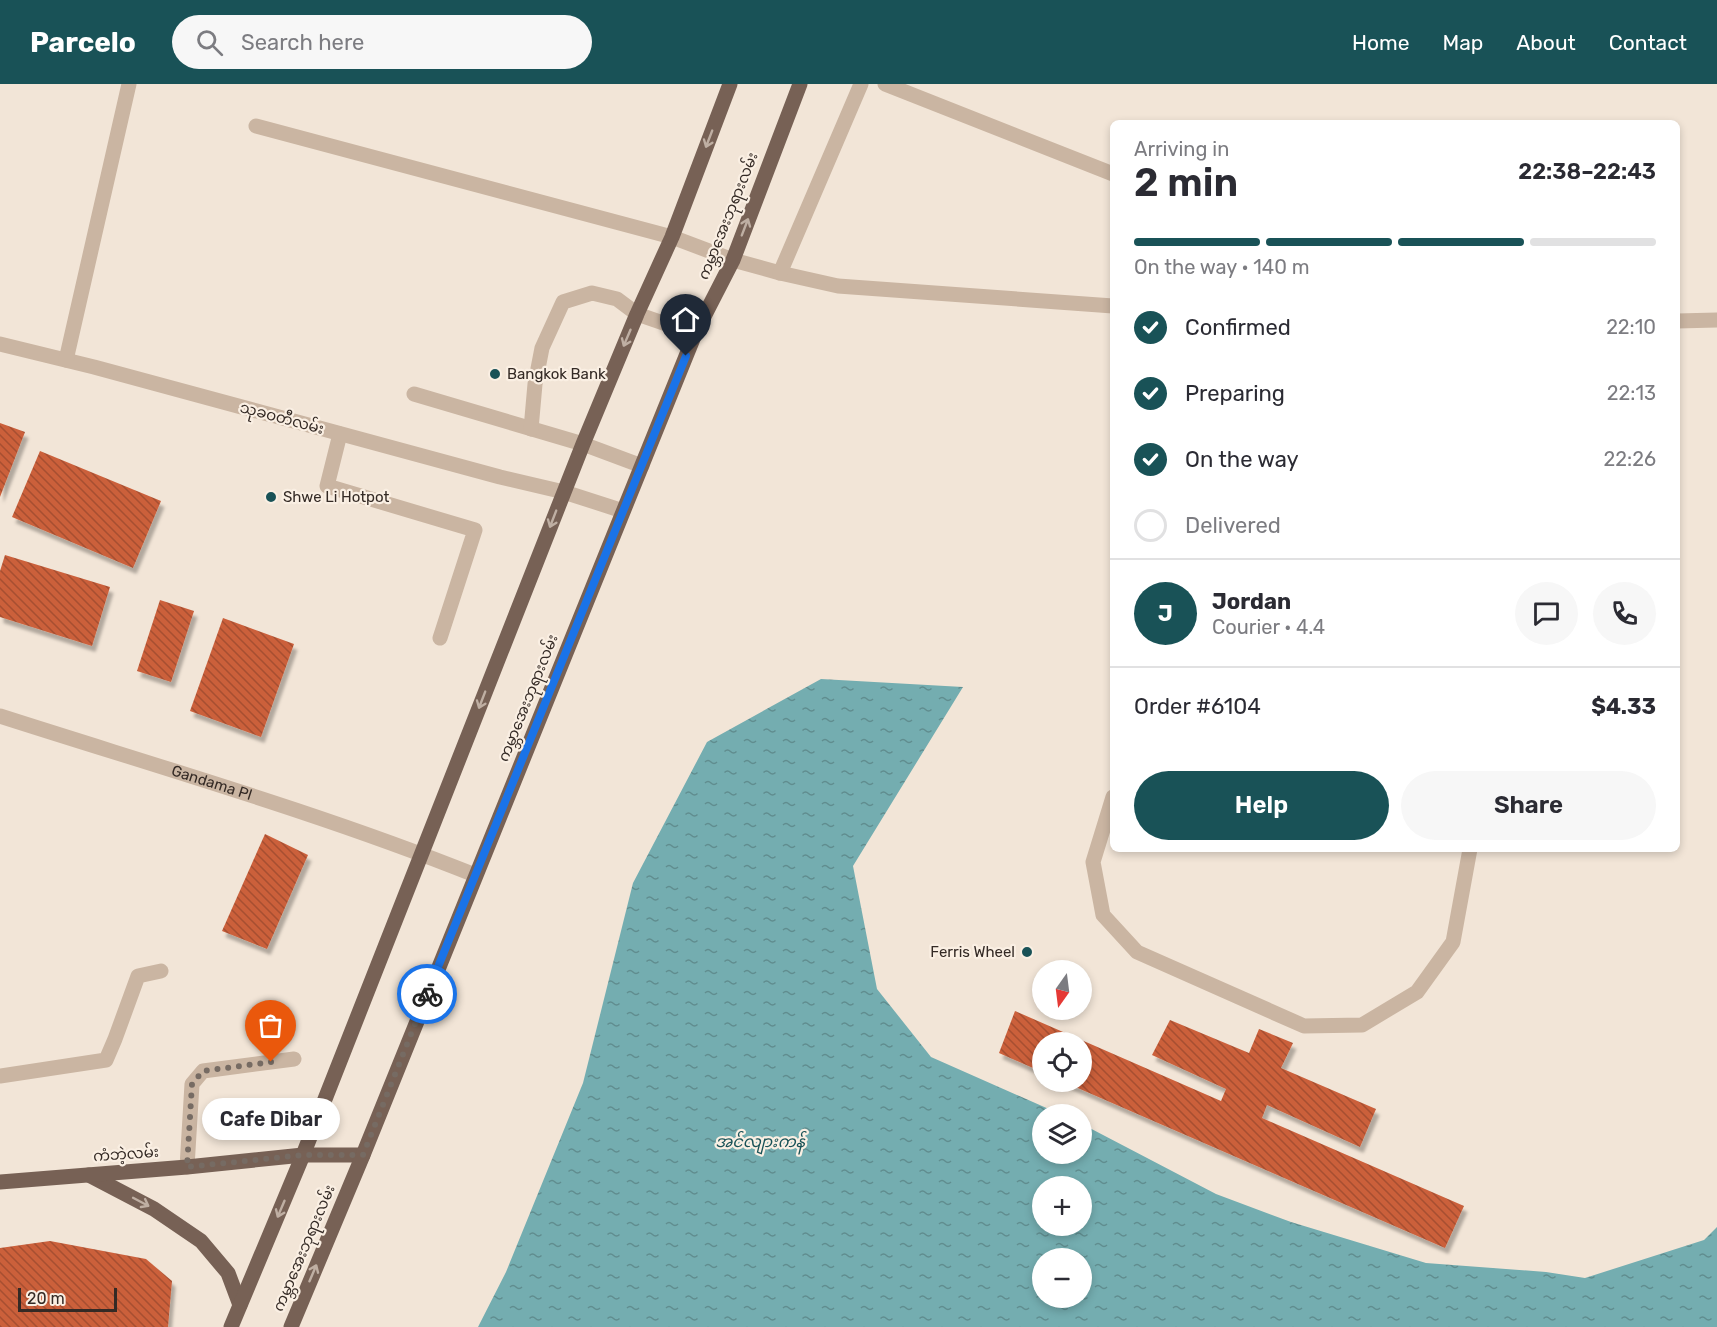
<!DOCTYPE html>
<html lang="en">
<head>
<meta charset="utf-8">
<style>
	:root { --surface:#fff; --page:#f7f7f7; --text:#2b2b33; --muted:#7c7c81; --line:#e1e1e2; --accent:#195257 }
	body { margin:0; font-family:Rubik,"Noto Sans Myanmar",sans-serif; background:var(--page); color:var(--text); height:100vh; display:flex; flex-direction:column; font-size:22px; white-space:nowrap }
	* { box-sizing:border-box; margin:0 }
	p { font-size:20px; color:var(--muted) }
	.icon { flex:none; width:33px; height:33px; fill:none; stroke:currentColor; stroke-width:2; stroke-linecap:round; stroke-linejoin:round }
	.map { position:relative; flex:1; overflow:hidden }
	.side { position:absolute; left:1110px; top:36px; width:570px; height:732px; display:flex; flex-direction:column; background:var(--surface); border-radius:9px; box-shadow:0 3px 9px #0003 }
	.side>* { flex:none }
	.needle { width:39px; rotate:194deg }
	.buttons { position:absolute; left:1032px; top:876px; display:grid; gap:12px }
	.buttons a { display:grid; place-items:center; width:60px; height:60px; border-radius:50%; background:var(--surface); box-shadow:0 3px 9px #0003; font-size:30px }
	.scale { position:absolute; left:18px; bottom:15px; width:99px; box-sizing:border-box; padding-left:6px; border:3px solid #342a25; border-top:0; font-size:16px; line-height:21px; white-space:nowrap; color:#342a25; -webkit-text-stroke:4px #faefe3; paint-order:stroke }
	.pin { position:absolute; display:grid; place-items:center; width:51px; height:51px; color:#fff; margin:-62px -26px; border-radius:50% 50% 50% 0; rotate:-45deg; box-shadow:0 0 6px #0007 }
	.pin .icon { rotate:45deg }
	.courier { position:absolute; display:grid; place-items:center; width:60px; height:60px; margin:-30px; border:4px solid #1a73e8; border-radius:50%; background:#fff; color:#222; box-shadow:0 2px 8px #0007 }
	.bubble { position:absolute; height:42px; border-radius:21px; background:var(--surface); box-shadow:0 3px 9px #0003; font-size:20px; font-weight:600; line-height:42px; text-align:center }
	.summary em { font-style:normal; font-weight:600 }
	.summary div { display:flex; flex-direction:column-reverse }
	.summary { display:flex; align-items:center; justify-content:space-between; height:102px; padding:0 24px }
	h1 { font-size:39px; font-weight:600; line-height:45px }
	.bar { display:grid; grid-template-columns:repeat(4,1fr); gap:9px 6px; align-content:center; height:72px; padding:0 24px }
	.bar i { height:8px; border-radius:4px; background:var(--line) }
	.bar .active { background:var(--accent) }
	.bar p { grid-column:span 4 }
	.line { display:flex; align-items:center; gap:15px; padding:0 24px; border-top:2px solid var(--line) }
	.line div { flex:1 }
	.round { display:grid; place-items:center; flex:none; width:63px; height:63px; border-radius:32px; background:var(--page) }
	ol { padding:0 24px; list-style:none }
	li { display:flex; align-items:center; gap:18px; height:66px }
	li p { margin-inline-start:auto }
	li .icon { padding:6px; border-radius:50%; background:var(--accent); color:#fff; stroke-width:4 }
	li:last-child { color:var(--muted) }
	li i { width:33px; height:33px; border:3px solid var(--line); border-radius:50% }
	.primary-button { display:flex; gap:12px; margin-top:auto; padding:12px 24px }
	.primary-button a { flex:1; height:69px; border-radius:36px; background:var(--accent); color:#fff; font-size:24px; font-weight:600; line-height:69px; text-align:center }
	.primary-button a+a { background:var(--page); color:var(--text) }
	header { display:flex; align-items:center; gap:36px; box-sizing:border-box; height:84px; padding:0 30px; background:var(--accent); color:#fff }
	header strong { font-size:28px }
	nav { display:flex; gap:33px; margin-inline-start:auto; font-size:21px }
	.search { width:420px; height:54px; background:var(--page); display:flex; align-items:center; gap:15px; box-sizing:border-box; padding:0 21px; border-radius:33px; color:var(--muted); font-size:22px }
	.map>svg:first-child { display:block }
	.water { fill:url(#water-ripples); fill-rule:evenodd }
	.building { fill:url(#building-back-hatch); filter:url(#shadow) }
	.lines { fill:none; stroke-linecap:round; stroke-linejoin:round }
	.service { stroke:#cab5a2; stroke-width:15 }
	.minor { stroke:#cab5a2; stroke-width:15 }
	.primary { stroke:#776155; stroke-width:15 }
	.oneway { stroke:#bfafa3 }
	.done { stroke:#766b63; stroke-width:6; stroke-dasharray:0 10.8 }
	.route { stroke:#1a73e8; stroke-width:8 }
	.poi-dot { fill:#195257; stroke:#faefe3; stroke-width:2 }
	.labels { text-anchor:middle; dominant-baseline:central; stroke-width:4.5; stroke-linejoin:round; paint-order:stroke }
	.street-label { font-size:15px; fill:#342a25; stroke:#faefe3 }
	.poi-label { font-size:15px; fill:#342a25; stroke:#faefe3; text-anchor:start }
	.water-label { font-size:16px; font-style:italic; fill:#195257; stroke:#faefe3 }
</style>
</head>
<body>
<header>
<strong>Parcelo</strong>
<div class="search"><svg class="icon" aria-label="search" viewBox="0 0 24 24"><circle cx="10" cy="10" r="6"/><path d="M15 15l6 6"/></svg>Search here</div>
<nav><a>Home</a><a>Map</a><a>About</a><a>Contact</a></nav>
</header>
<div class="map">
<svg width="1717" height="1243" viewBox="0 0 1717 1243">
	<defs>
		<pattern id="water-ripples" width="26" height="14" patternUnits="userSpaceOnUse" patternTransform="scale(1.5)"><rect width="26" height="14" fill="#74adb0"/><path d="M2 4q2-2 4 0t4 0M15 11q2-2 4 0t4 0" fill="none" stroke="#608d8f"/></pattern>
		<pattern id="building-back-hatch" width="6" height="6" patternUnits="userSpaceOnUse" patternTransform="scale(1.5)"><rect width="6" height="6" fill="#cb603b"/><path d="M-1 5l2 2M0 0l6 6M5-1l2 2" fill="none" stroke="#a64f31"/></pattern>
		<filter id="shadow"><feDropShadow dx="3.5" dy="6" stdDeviation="1.5" flood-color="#0004"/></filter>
	</defs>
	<rect width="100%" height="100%" fill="#f2e5d7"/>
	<path class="water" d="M821,595L963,603L853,782L877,905L931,973L1060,1030H1042V1070H1082V1040L1216,1110L1291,1138L1426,1179L1546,1188L1585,1194L1704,1156L1717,1143V1243H478L506,1188L583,999L633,799L707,658ZM1042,1102H1082V1142H1042ZM1042,1174H1082V1214H1042Z"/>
	<g class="building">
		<path d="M0,339L25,348L0,413Z"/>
		<path d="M40,367L161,417L133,484L12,433Z"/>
		<path d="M5,471L110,503L92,562L0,533V487Z"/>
		<path d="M160,516L194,527L171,598L137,587Z"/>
		<path d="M223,534L294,560L261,653L190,627Z"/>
		<path d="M265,750L308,771L267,865L222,847Z"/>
		<path d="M1015,927L1221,1017L1226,1005L1152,971L1170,936L1249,969L1259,945L1293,959L1281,984L1376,1025L1360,1063L1267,1021L1262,1034L1464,1122L1445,1164L1064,998H1082V958H1042V988L999,969Z"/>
		<path d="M50,1157L146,1175L172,1197L168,1243H0V1164Z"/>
	</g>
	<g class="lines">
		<g class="service">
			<path d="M885,0L1113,90"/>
			<path d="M733,176L780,189L838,202L1113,222"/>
			<path d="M780,189L861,0"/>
			<path d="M1677,237L1717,236"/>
			<path d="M414,310L583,360L642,382"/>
			<path d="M531,345L535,300L542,264L563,218L592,209L617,215L637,230L695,250"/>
			<path d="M340,350L327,402L475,446L440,554"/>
			<path d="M1113,713L1093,778L1103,831L1137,868L1304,942L1362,941L1417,908L1453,858L1470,765"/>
			<path d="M0,992L106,976L115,955L138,892L161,887"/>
			<path d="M187,1083L192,1000L203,987L294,975"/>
		</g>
		<g class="minor">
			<path d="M256,42L672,153L733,176"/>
			<path d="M0,260L94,283L500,393L564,408L623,427"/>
			<path d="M66,276L129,0"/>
			<path id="s1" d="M0,632C159,683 320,729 475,791"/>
		</g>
		<g class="primary">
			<path d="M89,1091L154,1125L201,1157L228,1189L240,1221"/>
			<path d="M0,1098L187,1083L303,1071H363"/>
			<path d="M231,1243L303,1071L583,360L637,230L672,153L730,0"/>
			<path d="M291,1243L363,1071L695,250L733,176L800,0"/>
		</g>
	</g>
	<defs><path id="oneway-shaft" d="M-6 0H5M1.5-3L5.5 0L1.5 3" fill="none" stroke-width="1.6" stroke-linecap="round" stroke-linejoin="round" transform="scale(1.5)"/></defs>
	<g class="oneway">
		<use href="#oneway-shaft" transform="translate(709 55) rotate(111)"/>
		<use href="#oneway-shaft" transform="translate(745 143) rotate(-69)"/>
		<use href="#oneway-shaft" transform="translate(627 254) rotate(113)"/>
		<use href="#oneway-shaft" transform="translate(553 435) rotate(111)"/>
		<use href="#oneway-shaft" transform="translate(482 616) rotate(111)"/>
		<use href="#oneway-shaft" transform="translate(141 1118) rotate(28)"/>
		<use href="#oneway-shaft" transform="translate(281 1125) rotate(113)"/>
		<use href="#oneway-shaft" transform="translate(313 1189) rotate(-67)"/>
	</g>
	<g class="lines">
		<path class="done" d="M271,978L203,987L192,1000L187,1083L303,1071H363L427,910"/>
		<path class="route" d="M427,910L686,272"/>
	</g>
	<g class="poi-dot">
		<circle cx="495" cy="290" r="6"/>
		<circle cx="271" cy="413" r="6"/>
		<circle cx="1027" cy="868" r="6"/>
	</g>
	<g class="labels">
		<g class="street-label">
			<text transform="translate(728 132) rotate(-68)">ကမ္ဘာအေးဘုရားလမ်း</text>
			<text transform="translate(282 334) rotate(15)">သုခဝတီလမ်း</text>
			<text transform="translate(528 614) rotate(-68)">ကမ္ဘာအေးဘုရားလမ်း</text>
			<text stroke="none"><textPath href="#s1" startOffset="222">Gandama Pl</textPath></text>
			<text transform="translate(126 1070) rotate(-4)">ကံဘဲ့လမ်း</text>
			<text transform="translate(304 1164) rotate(-67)">ကမ္ဘာအေးဘုရားလမ်း</text>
		</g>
		<g class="poi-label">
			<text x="507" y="290">Bangkok Bank</text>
			<text x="283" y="413">Shwe Li Hotpot</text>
			<text x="1015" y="868" text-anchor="end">Ferris Wheel</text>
		</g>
		<g class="water-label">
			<text x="760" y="1057">အင်လျားကန်</text>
		</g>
	</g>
</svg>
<div class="buttons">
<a><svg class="needle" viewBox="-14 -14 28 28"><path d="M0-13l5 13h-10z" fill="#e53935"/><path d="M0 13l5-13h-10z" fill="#7c7c81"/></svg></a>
<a><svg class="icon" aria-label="locate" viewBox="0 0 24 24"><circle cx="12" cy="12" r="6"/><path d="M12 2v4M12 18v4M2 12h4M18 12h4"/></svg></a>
<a><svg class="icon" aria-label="layers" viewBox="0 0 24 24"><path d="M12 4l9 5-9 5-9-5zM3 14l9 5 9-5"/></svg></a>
<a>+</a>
<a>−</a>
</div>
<div class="scale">20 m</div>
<div class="pin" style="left:271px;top:978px;background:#ea580c"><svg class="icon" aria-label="bag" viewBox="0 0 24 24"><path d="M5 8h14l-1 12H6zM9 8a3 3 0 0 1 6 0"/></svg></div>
<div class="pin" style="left:686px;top:272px;background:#1f2937"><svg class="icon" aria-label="home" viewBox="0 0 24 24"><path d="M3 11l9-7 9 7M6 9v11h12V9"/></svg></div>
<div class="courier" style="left:427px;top:910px"><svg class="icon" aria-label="bike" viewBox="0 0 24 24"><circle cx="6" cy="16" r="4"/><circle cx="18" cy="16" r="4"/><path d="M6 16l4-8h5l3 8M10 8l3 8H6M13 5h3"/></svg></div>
<div class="bubble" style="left:202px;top:1014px;width:138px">Cafe Dibar</div>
<section class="side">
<div class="summary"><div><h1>2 min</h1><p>Arriving in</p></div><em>22:38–22:43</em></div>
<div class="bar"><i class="active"></i><i class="active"></i><i class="active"></i><i></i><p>On the way · 140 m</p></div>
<ol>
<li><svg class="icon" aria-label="check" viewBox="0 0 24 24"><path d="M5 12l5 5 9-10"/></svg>Confirmed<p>22:10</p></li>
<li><svg class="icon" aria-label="check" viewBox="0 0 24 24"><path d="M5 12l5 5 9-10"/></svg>Preparing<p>22:13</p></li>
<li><svg class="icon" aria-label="check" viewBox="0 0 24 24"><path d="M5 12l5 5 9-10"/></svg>On the way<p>22:26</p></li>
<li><i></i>Delivered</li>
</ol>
<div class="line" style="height:108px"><b class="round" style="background:var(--accent);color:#fff">J</b><div><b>Jordan</b><p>Courier · 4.4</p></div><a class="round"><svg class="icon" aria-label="chat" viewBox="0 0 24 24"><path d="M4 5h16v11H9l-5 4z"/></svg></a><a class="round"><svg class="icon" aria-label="phone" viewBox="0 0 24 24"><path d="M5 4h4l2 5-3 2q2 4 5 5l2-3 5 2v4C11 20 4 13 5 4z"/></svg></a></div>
<div class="line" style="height:78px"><div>Order #6104</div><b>$4.33</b></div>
<div class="primary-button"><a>Help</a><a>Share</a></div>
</section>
</div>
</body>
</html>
